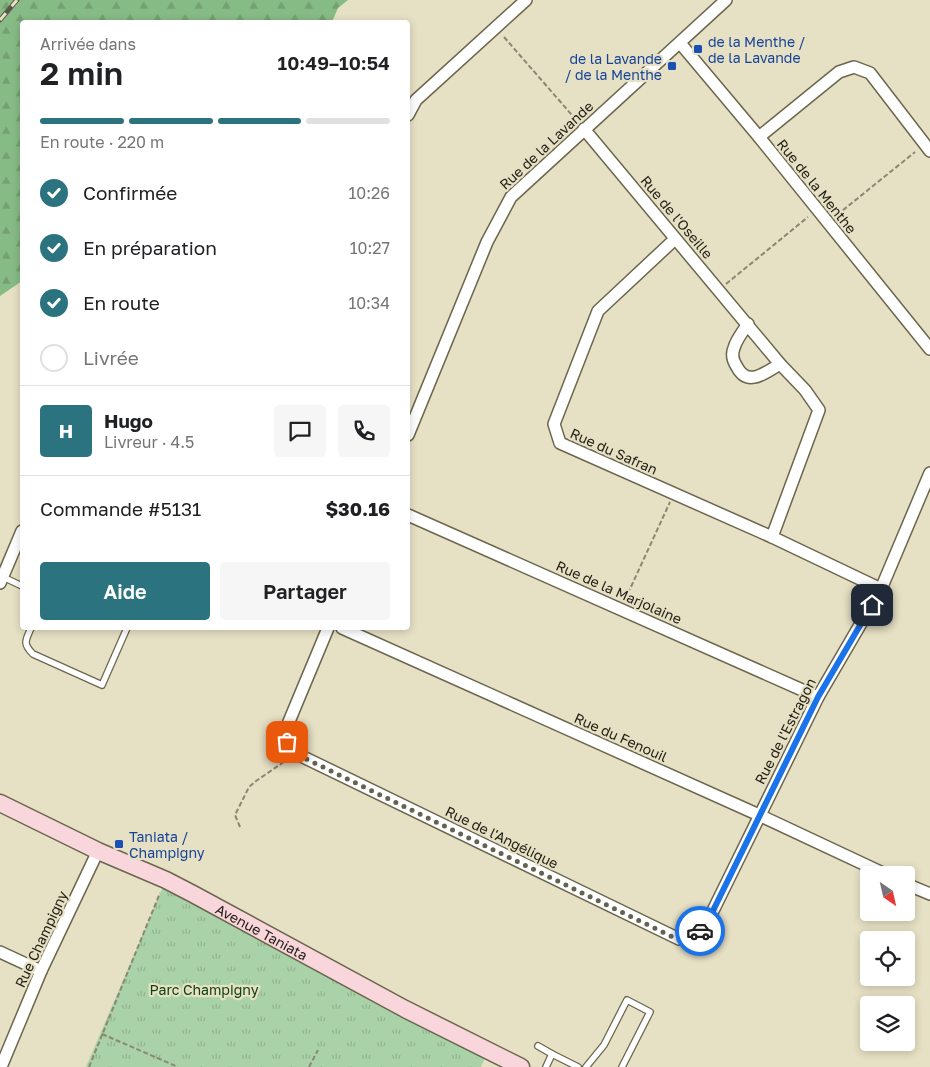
<!DOCTYPE html>
<html lang="fr">
<head>
<meta charset="utf-8">
<style>
	:root { --surface:#fff; --page:#f6f6f6; --text:#202124; --muted:#757577; --line:#e0e0e0; --accent:#2b737e }
	body { margin:0; font-family:"Golos Text",sans-serif; background:var(--page); color:var(--text); height:100vh; display:flex; flex-direction:column; font-size:19px; white-space:nowrap }
	* { box-sizing:border-box; margin:0 }
	p { font-size:16px; color:var(--muted) }
	.icon { flex:none; width:28px; height:28px; fill:none; stroke:currentColor; stroke-width:2; stroke-linecap:round; stroke-linejoin:round }
	.map { position:relative; flex:1; overflow:hidden }
	.drawer { position:absolute; left:20px; top:20px; width:390px; height:610px; display:flex; flex-direction:column; background:var(--surface); border-radius:5px; box-shadow:0 2px 8px #0003 }
	.drawer>* { flex:none }
	.needle { width:32px; rotate:146deg }
	.controls { position:absolute; left:860px; top:866px; display:grid; gap:10px }
	.controls a { display:grid; place-items:center; width:55px; height:55px; border-radius:5px; background:var(--surface); box-shadow:0 2px 8px #0003; font-size:25px }
	.pin { position:absolute; display:grid; place-items:center; width:42px; height:42px; color:#fff; margin:-21px; border-radius:10px; box-shadow:0 2px 8px #0006 }
	.courier { position:absolute; display:grid; place-items:center; width:50px; height:50px; margin:-25px; border:4px solid #1a73e8; border-radius:50%; background:#fff; color:#222; box-shadow:0 1px 6px #0007 }
	.overview em { font-style:normal; font-weight:600 }
	.overview div { display:flex; flex-direction:column-reverse }
	.overview { display:flex; align-items:center; justify-content:space-between; height:85px; padding:0 20px }
	h1 { font-size:32px; font-weight:600; line-height:38px }
	.bar { display:grid; grid-template-columns:repeat(4,1fr); gap:8px 5px; align-content:center; height:60px; padding:0 20px }
	.bar i { height:6px; border-radius:4px; background:var(--line) }
	.bar .active { background:var(--accent) }
	.bar p { grid-column:span 4 }
	.line { display:flex; align-items:center; gap:12px; padding:0 20px; border-top:1px solid var(--line) }
	.line div { flex:1 }
	.round { display:grid; place-items:center; flex:none; width:52px; height:52px; border-radius:5px; background:var(--page) }
	ol { padding:0 20px; list-style:none }
	li { display:flex; align-items:center; gap:15px; height:55px }
	li p { margin-inline-start:auto }
	li .icon { padding:5px; border-radius:50%; background:var(--accent); color:#fff; stroke-width:4 }
	li:last-child { color:var(--muted) }
	li i { width:28px; height:28px; border:2px solid var(--line); border-radius:50% }
	.cta { display:flex; gap:10px; margin-top:auto; padding:10px 20px }
	.cta a { flex:1; height:58px; border-radius:5px; background:var(--accent); color:#fff; font-size:20px; font-weight:600; line-height:58px; text-align:center }
	.cta a+a { background:var(--page); color:var(--text) }
	.map>svg:first-child { display:block }
	.forest { fill:url(#forest-firs) }
	.park { fill:url(#park-tufts) }
	.garden { fill:#aad2a8 }
	.lines { fill:none; stroke-linecap:round; stroke-linejoin:round }
	.lane-casing { stroke:#6b664d; stroke-width:8 }
	.street-casing { stroke:#6b664d; stroke-width:14 }
	.secondary-casing { stroke:#6b664d; stroke-width:19 }
	.path { stroke:#8b8773; stroke-width:2; stroke-dasharray:5 2.5; stroke-linecap:butt }
	.lane { stroke:#fff; stroke-width:5.5 }
	.street { stroke:#fff; stroke-width:11 }
	.secondary { stroke:#f9d6dc; stroke-width:16 }
	.rail-casing { stroke:#5b5848; stroke-width:5 }
	.rail { stroke:#e6e0c4; stroke-width:3; stroke-dasharray:9; stroke-linecap:butt }
	.done { stroke:#656252; stroke-width:5; stroke-dasharray:0 9 }
	.route { stroke:#1a73e8; stroke-width:6 }
	.transit-dot { fill:#1a4fb4; stroke:#e6e0c4; stroke-width:2 }
	.labels { text-anchor:middle; dominant-baseline:central; stroke-width:4.5; stroke-linejoin:round; paint-order:stroke }
	.transit-label { font-size:14px; fill:#164399; stroke:#e6e0c4; text-anchor:start }
	.street-label { font-size:14px; fill:#201e14; stroke:#e6e0c4 }
	.park-label { font-size:14px; fill:#0c4310; stroke:#e6e0c4 }
</style>
</head>
<body>
<div class="map">
<svg width="930" height="1067" viewBox="0 0 930 1067">
	<defs>
		<pattern id="forest-firs" width="22" height="20" patternUnits="userSpaceOnUse" patternTransform="scale(1.25)"><rect width="22" height="20" fill="#87bb86"/><path d="M5 1l3.5 6h-7zM16 11l3.5 6h-7z" fill="#74a073"/></pattern>
		<pattern id="park-tufts" width="24" height="20" patternUnits="userSpaceOnUse" patternTransform="scale(1.25)"><rect width="24" height="20" fill="#aad2a8"/><path d="M3 7l-1-3M5 7V3M7 7l1-3M15 17l-1-3M17 17v-4M19 17l1-3" fill="none" stroke="#92b490"/></pattern>
	</defs>
	<rect width="100%" height="100%" fill="#e6e0c4"/>
	<path class="forest" d="M0,0H348L338,8L332,22H22V281L0,296Z"/>
	<path class="park" d="M166,880L488,1051L481,1067H86Z"/>
	<path class="garden" d="M120,1057L146,1067H116Z"/>
	<g class="lines">
		<g class="lane-casing">
			<g id="lane">
				<path d="M3,577L22,586"/>
				<path d="M31,628C26,640 22,643 33,654L102,685L127,628"/>
				<path d="M538,1046L552,1054"/>
				<path d="M546,1067L552,1054L578,1067"/>
				<path d="M586,1067L604,1045L627,1000L650,1012L622,1067"/>
			</g>
		</g>
		<g class="street-casing">
			<g id="street">
				<path d="M680,43L759,137L930,349"/>
				<path d="M408,115L416,100L526,0"/>
				<path d="M584,129L780,364L805,390L819,410L772,537"/>
				<path d="M759,137L839,72L854,67L870,73L930,151"/>
				<path d="M675,239L598,311L554,424L560,443L772,537L881,589"/>
				<path d="M748,324C743,331 736,340 734,348C731,355 733,361 737,367C748,388 766,372 780,364"/>
				<path d="M408,435L487,242L511,197L726,0"/>
				<path d="M408,515L818,697"/>
				<path d="M0,583L22,531"/>
				<path d="M328,628L288,724L287,742L297,754L679,939L695,936L705,927L818,697L881,589L930,473"/>
				<path d="M342,628L759,815L887,875"/>
				<path d="M906,884L930,894"/>
				<path d="M0,952L41,971"/>
				<path d="M1,1067L41,971L98,851"/>
			</g>
		</g>
		<g class="secondary-casing">
			<g id="secondary">
				<path id="s1" d="M0,803L98,851L166,880L193,894L405,1009L521,1067"/>
			</g>
		</g>
		<g class="path">
			<path d="M504,37L578,122"/>
			<path d="M837,215L915,152"/>
			<path d="M726,284L808,217"/>
			<path d="M624,600L630,589L670,502"/>
			<path d="M240,827L235,815L249,787L256,781L288,759"/>
			<path d="M102,1034L178,1067"/>
			<path d="M89,1067L160,893"/>
			<path d="M309,1067L318,1050"/>
		</g>
		<use href="#lane" class="lane"/>
		<use href="#street" class="street"/>
		<use href="#secondary" class="secondary"/>
		<g class="rail-casing">
			<path id="rail" d="M0,20L17,0"/>
		</g>
		<use href="#rail" class="rail"/>
	</g>
	<g class="lines">
		<path class="done" d="M287,742L296,754L679,940L694,936L700,931"/>
		<path class="route" d="M700,931L705,927L818,697L872,605"/>
	</g>
	<g class="transit-dot">
		<rect x="693" y="44" width="10" height="10" rx="2.5"/>
		<rect x="667" y="61" width="10" height="10" rx="2.5"/>
		<rect x="114" y="839" width="10" height="10" rx="2.5"/>
	</g>
	<g class="labels">
		<g class="transit-label">
			<text x="708" y="41">de la Menthe /<tspan x="708" dy="16">de la Lavande</tspan></text>
			<text x="662" y="58" text-anchor="end">de la Lavande<tspan x="662" dy="16">/ de la Menthe</tspan></text>
			<text x="129" y="836">Taniata /<tspan x="129" dy="16">Champigny</tspan></text>
		</g>
		<g class="street-label">
			<text transform="translate(546 145) rotate(-43)">Rue de la Lavande</text>
			<text transform="translate(817 186) rotate(51)">Rue de la Menthe</text>
			<text transform="translate(677 217) rotate(50)">Rue de l'Oseille</text>
			<text transform="translate(614 451) rotate(24)">Rue du Safran</text>
			<text transform="translate(619 592) rotate(24)">Rue de la Marjolaine</text>
			<text transform="translate(785 731) rotate(-63)">Rue de l'Estragon</text>
			<text transform="translate(621 737) rotate(24)">Rue du Fenouil</text>
			<text transform="translate(502 837) rotate(26)">Rue de l'Angélique</text>
			<text stroke="none"><textPath href="#s1" startOffset="292">Avenue Taniata</textPath></text>
			<text transform="translate(41 939) rotate(-65)">Rue Champigny</text>
		</g>
		<g class="park-label">
			<text x="204" y="989">Parc Champigny</text>
		</g>
	</g>
</svg>
<div class="controls">
<a><svg class="needle" viewBox="-14 -14 28 28"><path d="M0-13l5 13h-10z" fill="#e53935"/><path d="M0 13l5-13h-10z" fill="#757577"/></svg></a>
<a><svg class="icon" aria-label="locate" viewBox="0 0 24 24"><circle cx="12" cy="12" r="6"/><path d="M12 2v4M12 18v4M2 12h4M18 12h4"/></svg></a>
<a><svg class="icon" aria-label="layers" viewBox="0 0 24 24"><path d="M12 4l9 5-9 5-9-5zM3 14l9 5 9-5"/></svg></a>
</div>
<div class="pin" style="left:287px;top:742px;background:#ea580c"><svg class="icon" aria-label="bag" viewBox="0 0 24 24"><path d="M5 8h14l-1 12H6zM9 8a3 3 0 0 1 6 0"/></svg></div>
<div class="pin" style="left:872px;top:605px;background:#1f2937"><svg class="icon" aria-label="home" viewBox="0 0 24 24"><path d="M3 11l9-7 9 7M6 9v11h12V9"/></svg></div>
<div class="courier" style="left:700px;top:931px"><svg class="icon" aria-label="car" viewBox="0 0 24 24"><path d="M5 17H2v-5l4-1 3-4h7l3 4 3 1v5h-3M9 17h6M6 11h13"/><circle cx="7" cy="17" r="2"/><circle cx="17" cy="17" r="2"/></svg></div>
<section class="drawer">
<div class="overview"><div><h1>2 min</h1><p>Arrivée dans</p></div><em>10:49–10:54</em></div>
<div class="bar"><i class="active"></i><i class="active"></i><i class="active"></i><i></i><p>En route · 220 m</p></div>
<ol>
<li><svg class="icon" aria-label="check" viewBox="0 0 24 24"><path d="M5 12l5 5 9-10"/></svg>Confirmée<p>10:26</p></li>
<li><svg class="icon" aria-label="check" viewBox="0 0 24 24"><path d="M5 12l5 5 9-10"/></svg>En préparation<p>10:27</p></li>
<li><svg class="icon" aria-label="check" viewBox="0 0 24 24"><path d="M5 12l5 5 9-10"/></svg>En route<p>10:34</p></li>
<li><i></i>Livrée</li>
</ol>
<div class="line" style="height:90px"><b class="round" style="background:var(--accent);color:#fff">H</b><div><b>Hugo</b><p>Livreur · 4.5</p></div><a class="round"><svg class="icon" aria-label="chat" viewBox="0 0 24 24"><path d="M4 5h16v11H9l-5 4z"/></svg></a><a class="round"><svg class="icon" aria-label="phone" viewBox="0 0 24 24"><path d="M5 4h4l2 5-3 2q2 4 5 5l2-3 5 2v4C11 20 4 13 5 4z"/></svg></a></div>
<div class="line" style="height:65px"><div>Commande #5131</div><b>$30.16</b></div>
<div class="cta"><a>Aide</a><a>Partager</a></div>
</section>
</div>
</body>
</html>
